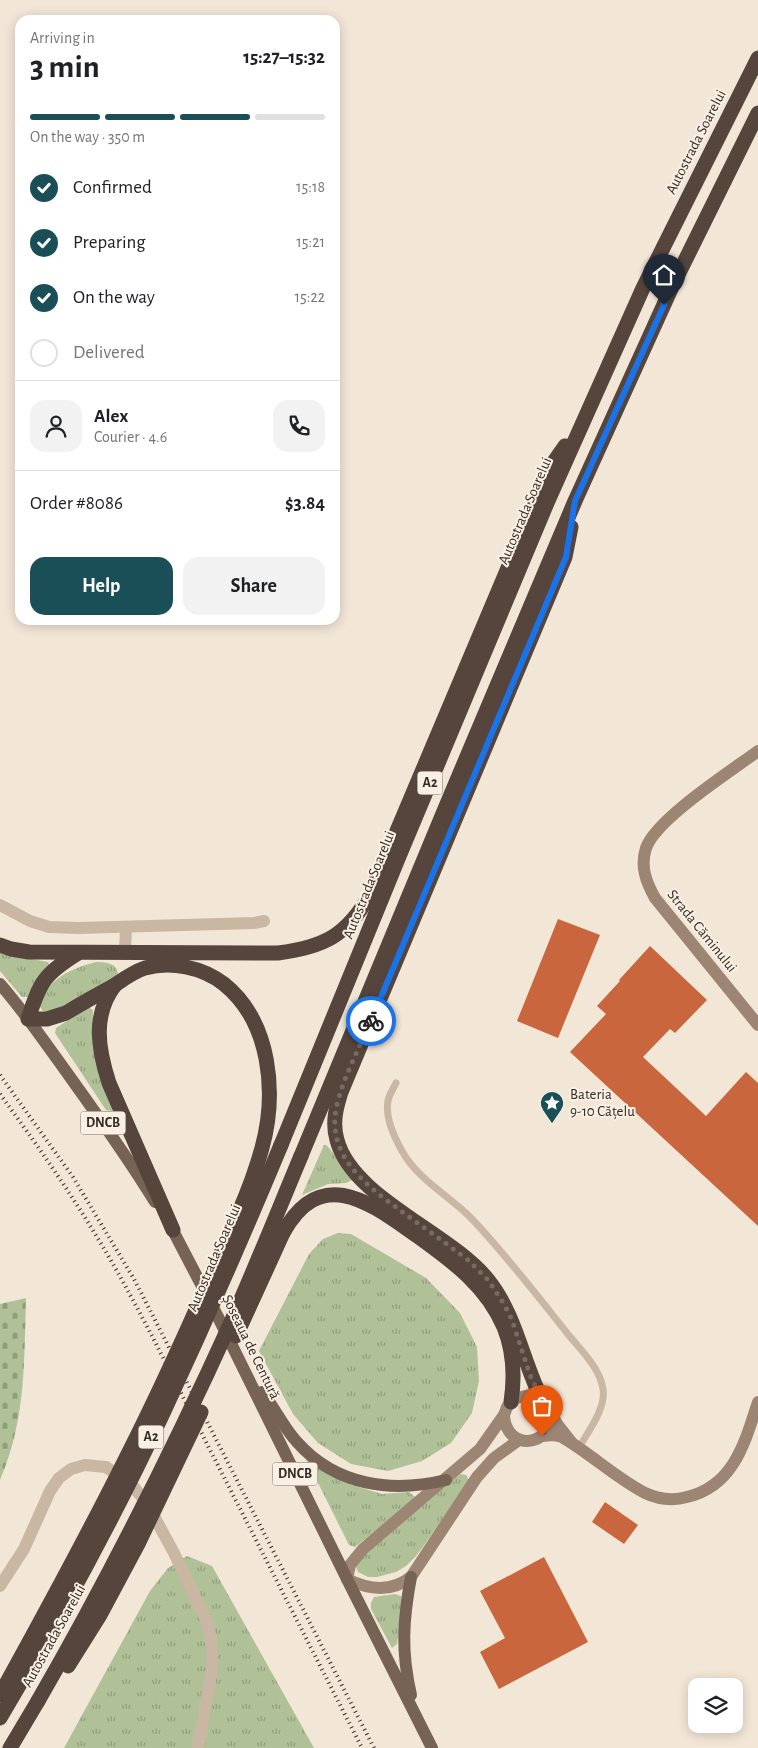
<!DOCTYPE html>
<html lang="en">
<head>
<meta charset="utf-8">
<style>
	:root { --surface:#fff; --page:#f2f2f2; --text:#202124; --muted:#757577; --line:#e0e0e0; --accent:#1a4f57 }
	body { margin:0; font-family:"Alegreya Sans",sans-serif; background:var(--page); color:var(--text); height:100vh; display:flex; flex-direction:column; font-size:19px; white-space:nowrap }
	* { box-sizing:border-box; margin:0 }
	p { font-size:16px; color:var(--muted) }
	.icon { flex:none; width:28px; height:28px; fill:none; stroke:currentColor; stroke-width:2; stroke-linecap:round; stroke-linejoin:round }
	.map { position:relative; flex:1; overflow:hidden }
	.details { position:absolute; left:15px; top:15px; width:325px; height:610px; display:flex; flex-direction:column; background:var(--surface); border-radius:15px; box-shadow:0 2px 12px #0003 }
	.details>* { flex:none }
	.fabs { position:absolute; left:688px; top:1678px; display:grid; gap:10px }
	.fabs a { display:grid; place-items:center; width:55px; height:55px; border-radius:10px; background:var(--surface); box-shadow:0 2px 12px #0003; font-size:25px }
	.pin { position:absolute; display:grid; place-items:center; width:42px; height:42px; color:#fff; margin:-51px -21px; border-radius:50% 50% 50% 0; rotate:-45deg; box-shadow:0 0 5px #0007 }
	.pin .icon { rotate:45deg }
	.courier { position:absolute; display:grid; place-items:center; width:50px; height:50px; margin:-25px; border:4px solid #1a73e8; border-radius:50%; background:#fff; color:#222; box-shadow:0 1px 6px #0007 }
	.overview em { font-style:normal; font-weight:600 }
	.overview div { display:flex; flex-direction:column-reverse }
	.overview { display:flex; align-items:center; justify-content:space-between; height:85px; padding:0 15px }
	h1 { font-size:32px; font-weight:600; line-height:38px }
	.bar { display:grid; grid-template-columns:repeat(4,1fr); gap:8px 5px; align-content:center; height:60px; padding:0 15px }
	.bar i { height:6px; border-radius:4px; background:var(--line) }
	.bar .current { background:var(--accent) }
	.bar p { grid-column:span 4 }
	.line { display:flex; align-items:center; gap:12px; padding:0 15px; border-top:1px solid var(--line) }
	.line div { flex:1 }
	.round { display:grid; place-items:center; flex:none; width:52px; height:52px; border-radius:15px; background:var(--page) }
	ol { padding:0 15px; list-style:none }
	li { display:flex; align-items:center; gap:15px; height:55px }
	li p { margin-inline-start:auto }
	li .icon { padding:5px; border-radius:50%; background:var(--accent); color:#fff; stroke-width:4 }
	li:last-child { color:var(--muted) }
	li i { width:28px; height:28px; border:2px solid var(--line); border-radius:50% }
	.cta { display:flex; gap:10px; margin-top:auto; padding:10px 15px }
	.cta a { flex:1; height:58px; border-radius:15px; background:var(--accent); color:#fff; font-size:20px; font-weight:600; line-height:58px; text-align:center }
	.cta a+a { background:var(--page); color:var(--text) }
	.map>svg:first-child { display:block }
	.grass { fill:url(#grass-tufts) }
	.cemetery { fill:url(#cemetery-stones) }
	.building { fill:#ca663d }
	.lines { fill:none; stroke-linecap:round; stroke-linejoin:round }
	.lane { stroke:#cab7a3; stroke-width:7 }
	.street { stroke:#cab7a3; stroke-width:12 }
	.secondary { stroke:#9d8574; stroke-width:12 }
	.primary { stroke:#776356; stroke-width:12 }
	.highway { stroke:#56453c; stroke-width:15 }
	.rail { stroke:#342b25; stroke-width:4; stroke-dasharray:1 4; stroke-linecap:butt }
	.highway-bridge { stroke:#56453c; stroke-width:15 }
	.done { stroke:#766c63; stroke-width:5; stroke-dasharray:0 9 }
	.route { stroke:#1a73e8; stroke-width:6 }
	.labels { text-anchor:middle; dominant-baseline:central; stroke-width:4; stroke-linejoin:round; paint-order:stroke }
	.shield { fill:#f9f0e3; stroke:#6f665e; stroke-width:1 }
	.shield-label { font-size:14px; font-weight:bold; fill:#342b25 }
	.street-label { font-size:15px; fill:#342b25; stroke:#f9f0e3 }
	.poi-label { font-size:15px; fill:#342b25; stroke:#f9f0e3; text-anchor:start }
</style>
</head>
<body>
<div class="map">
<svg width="758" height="1748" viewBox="0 0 758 1748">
	<defs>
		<pattern id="grass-tufts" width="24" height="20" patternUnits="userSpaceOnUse" patternTransform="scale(1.25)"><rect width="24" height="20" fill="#b0c197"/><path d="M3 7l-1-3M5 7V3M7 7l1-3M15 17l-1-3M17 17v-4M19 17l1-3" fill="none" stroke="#909d7b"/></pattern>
		<pattern id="cemetery-stones" width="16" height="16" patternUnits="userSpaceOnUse" patternTransform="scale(1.25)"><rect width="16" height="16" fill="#b0c197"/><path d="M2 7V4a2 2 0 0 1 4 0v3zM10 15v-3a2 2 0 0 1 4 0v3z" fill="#909d7b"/></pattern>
	</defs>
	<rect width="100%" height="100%" fill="#f2e6d7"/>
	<g class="grass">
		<path d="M0,953L48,962L51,968L28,997H22L0,971Z"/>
		<path d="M96,962C105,962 117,963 118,974L109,983L49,1013L43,1011L40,1007C44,980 72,968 96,962Z"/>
		<path d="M88,1007L93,1010L92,1045L96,1060L113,1110L111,1111L106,1110L55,1033L56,1028Z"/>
		<path d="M324,1145H326L330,1149L352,1178V1180L346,1183L328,1184L302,1195Z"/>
		<path d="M338,1233L351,1234L426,1278L460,1313L477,1347L479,1381L472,1413L451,1443L422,1461L388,1471L351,1464L318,1443L293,1414L259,1351L309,1254L323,1239Z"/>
		<path d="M306,1459L352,1485L382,1494L409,1492L415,1497L412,1502L355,1547L349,1545Z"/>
		<path d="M460,1474L466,1475L469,1480L425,1544L416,1556L406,1566L396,1572L377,1577H368L358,1572L356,1567L362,1556Z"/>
		<path d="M187,1556L212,1566L314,1748H64L150,1591L168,1568Z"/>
		<path d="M395,1594L401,1596L403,1602L397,1644L392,1648L371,1609V1603L374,1597Z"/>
	</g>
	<path class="cemetery" d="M26,1298C24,1362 26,1420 0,1480V1304Z"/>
	<g class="building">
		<path d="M558,919L600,935L558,1038L517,1021Z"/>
		<path d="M650,946L707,1000L675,1033L670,1029L643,1057L706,1116L746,1072L758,1083V1226L570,1052L606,1014L597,1006L620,981L619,980Z"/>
		<path d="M605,1502L638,1525L624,1544L592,1522Z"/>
		<path d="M544,1557L588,1642L499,1689L480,1652L505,1638L480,1591Z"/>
	</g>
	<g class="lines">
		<path class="lane" d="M396,1083C393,1089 389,1095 388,1101C385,1117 394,1137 402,1151C418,1180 450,1196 472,1219C506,1255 536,1294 567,1333C580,1349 600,1368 603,1389C606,1409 588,1431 579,1448"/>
		<g class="street">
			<path d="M0,905L30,921L49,927L79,928L254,923L264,921"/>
			<path d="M125,953L126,927"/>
			<path d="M0,1586L24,1549L50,1491L59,1478L71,1469L85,1465L106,1467L133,1486L148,1505L174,1553L208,1624L212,1647V1669L198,1748"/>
		</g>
		<g class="secondary">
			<path d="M758,751C731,771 656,819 646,848C640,866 646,882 655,898L758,1025"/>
			<path d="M504,1415C505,1441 531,1450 548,1430"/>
			<path d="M542,1436L553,1435L562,1437C591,1454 616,1478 645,1493C658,1499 673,1501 687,1497C734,1486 745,1442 758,1402"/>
			<path d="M519,1440L494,1458L477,1477L411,1577C391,1593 369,1590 347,1579L350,1565L363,1549L480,1449L504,1415L507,1407L516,1398L530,1395L542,1400L547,1405L557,1424L572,1443"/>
		</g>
		<g class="primary">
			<path d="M0,984C22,1009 41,1037 60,1063C93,1109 126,1154 155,1202"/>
			<path d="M169,1223L217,1315L347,1579L432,1748"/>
			<path d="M262,1392C275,1408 283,1427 297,1442C336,1486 392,1493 446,1480"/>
			<path d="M411,1577C403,1620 401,1651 411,1695"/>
		</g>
		<g class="highway">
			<path d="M0,945L11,949L29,952L278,953C324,947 346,936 370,895L551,466L565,446"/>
			<path d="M78,953C44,974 40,982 28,1019H47L66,1013C82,1003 99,994 115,985C125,978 133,972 145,968C171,961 202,967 224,984C271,1022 277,1093 262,1148C256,1170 248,1191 239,1212"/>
			<path d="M115,985C92,1015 98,1049 109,1083L173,1230"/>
			<path d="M281,1145L400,854L547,503L643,288L758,58"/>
			<path d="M301,1156L444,811L575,501L671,289L758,113"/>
			<path d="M283,1233C321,1164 370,1203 416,1235C452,1261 486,1285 504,1327C514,1352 515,1376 511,1402"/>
			<path d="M542,1400C522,1360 516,1315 488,1280C451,1233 352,1198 337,1140C332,1123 336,1108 341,1092L565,557L571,527"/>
			<path d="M10,1748L38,1701"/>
		</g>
		<g class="rail">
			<path d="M0,1075L73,1177L134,1279L374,1748"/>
			<path d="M0,1094C32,1138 64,1183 92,1229C114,1264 133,1300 152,1336L362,1748"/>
		</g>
		<g class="highway-bridge">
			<path d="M236,1336L283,1233"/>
			<path d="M68,1666L100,1615L138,1544L201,1412"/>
			<path d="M0,1695C42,1619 84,1542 123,1464C165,1382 202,1297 239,1212"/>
			<path d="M38,1701C109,1578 173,1450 232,1320C256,1266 278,1211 301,1156"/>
			<path d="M0,1718C59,1619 115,1516 164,1411C205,1323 244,1234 281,1145"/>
		</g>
	</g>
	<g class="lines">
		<path class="done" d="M371,1021C360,1046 337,1090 335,1117C331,1165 379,1194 412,1219C431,1232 449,1246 468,1260L488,1280L504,1304L512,1320L530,1375L542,1400L550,1410V1423L542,1436"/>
		<path class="route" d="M371,1021L566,557L575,501L664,305"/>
	</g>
	<defs>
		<g id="sight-pin" transform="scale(1.25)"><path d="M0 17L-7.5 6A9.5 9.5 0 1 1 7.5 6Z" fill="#1a4f57" stroke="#f9f0e3"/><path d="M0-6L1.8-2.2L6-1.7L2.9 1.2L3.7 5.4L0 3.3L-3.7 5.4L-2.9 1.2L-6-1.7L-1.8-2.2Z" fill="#fff"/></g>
	</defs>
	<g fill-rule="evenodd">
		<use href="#sight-pin" x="552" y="1103"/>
	</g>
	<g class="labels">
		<g class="shield">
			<rect x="417.5" y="771.5" width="25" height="23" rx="4"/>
			<rect x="80.5" y="1111.5" width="45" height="23" rx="4"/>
			<rect x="138.5" y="1425.5" width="25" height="23" rx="4"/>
			<rect x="272.5" y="1462.5" width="45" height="23" rx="4"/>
		</g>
		<g class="shield-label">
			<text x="430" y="783">A2</text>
			<text x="103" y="1123">DNCB</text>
			<text x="151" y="1437">A2</text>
			<text x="295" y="1474">DNCB</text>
		</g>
		<g class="street-label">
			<text transform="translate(696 142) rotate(-63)">Autostrada Soarelui</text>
			<text transform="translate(525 511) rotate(-67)">Autostrada Soarelui</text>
			<text transform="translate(369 885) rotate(-68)">Autostrada Soarelui</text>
			<text transform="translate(702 931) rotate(51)">Strada Căminului</text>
			<text transform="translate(214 1258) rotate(-67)">Autostrada Soarelui</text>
			<text transform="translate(251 1347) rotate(64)">Șoseaua de Centură</text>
			<text transform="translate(54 1636) rotate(-61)">Autostrada Soarelui</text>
		</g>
		<g class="poi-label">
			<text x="570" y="1094">Bateria<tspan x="570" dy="17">9-10 Cățelu</tspan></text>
		</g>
	</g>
</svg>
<div class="fabs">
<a><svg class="icon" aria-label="layers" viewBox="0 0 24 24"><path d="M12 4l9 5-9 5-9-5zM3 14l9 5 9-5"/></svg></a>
</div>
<div class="pin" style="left:542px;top:1436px;background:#ea580c"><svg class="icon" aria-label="bag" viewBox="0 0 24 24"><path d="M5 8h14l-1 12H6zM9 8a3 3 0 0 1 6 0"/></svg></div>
<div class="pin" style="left:664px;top:305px;background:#1f2937"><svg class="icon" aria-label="home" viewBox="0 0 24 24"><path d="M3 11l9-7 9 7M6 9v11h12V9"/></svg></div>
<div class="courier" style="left:371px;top:1021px"><svg class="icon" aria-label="bike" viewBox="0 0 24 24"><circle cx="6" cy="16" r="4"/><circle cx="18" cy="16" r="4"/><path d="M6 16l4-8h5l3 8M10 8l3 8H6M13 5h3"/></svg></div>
<section class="details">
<div class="overview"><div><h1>3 min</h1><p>Arriving in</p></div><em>15:27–15:32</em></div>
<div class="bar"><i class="current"></i><i class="current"></i><i class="current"></i><i></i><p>On the way · 350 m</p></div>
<ol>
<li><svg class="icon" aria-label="check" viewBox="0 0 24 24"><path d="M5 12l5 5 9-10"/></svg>Confirmed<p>15:18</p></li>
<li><svg class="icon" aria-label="check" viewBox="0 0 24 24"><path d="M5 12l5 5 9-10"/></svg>Preparing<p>15:21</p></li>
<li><svg class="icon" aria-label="check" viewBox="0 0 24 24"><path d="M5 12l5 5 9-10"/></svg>On the way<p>15:22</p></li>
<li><i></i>Delivered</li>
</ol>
<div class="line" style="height:90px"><a class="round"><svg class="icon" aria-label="person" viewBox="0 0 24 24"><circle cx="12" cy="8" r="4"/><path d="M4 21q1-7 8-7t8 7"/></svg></a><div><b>Alex</b><p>Courier · 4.6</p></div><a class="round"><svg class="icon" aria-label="phone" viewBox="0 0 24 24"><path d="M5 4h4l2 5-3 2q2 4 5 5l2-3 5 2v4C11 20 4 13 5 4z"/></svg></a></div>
<div class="line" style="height:65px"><div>Order #8086</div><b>$3.84</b></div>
<div class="cta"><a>Help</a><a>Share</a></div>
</section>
</div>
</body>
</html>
